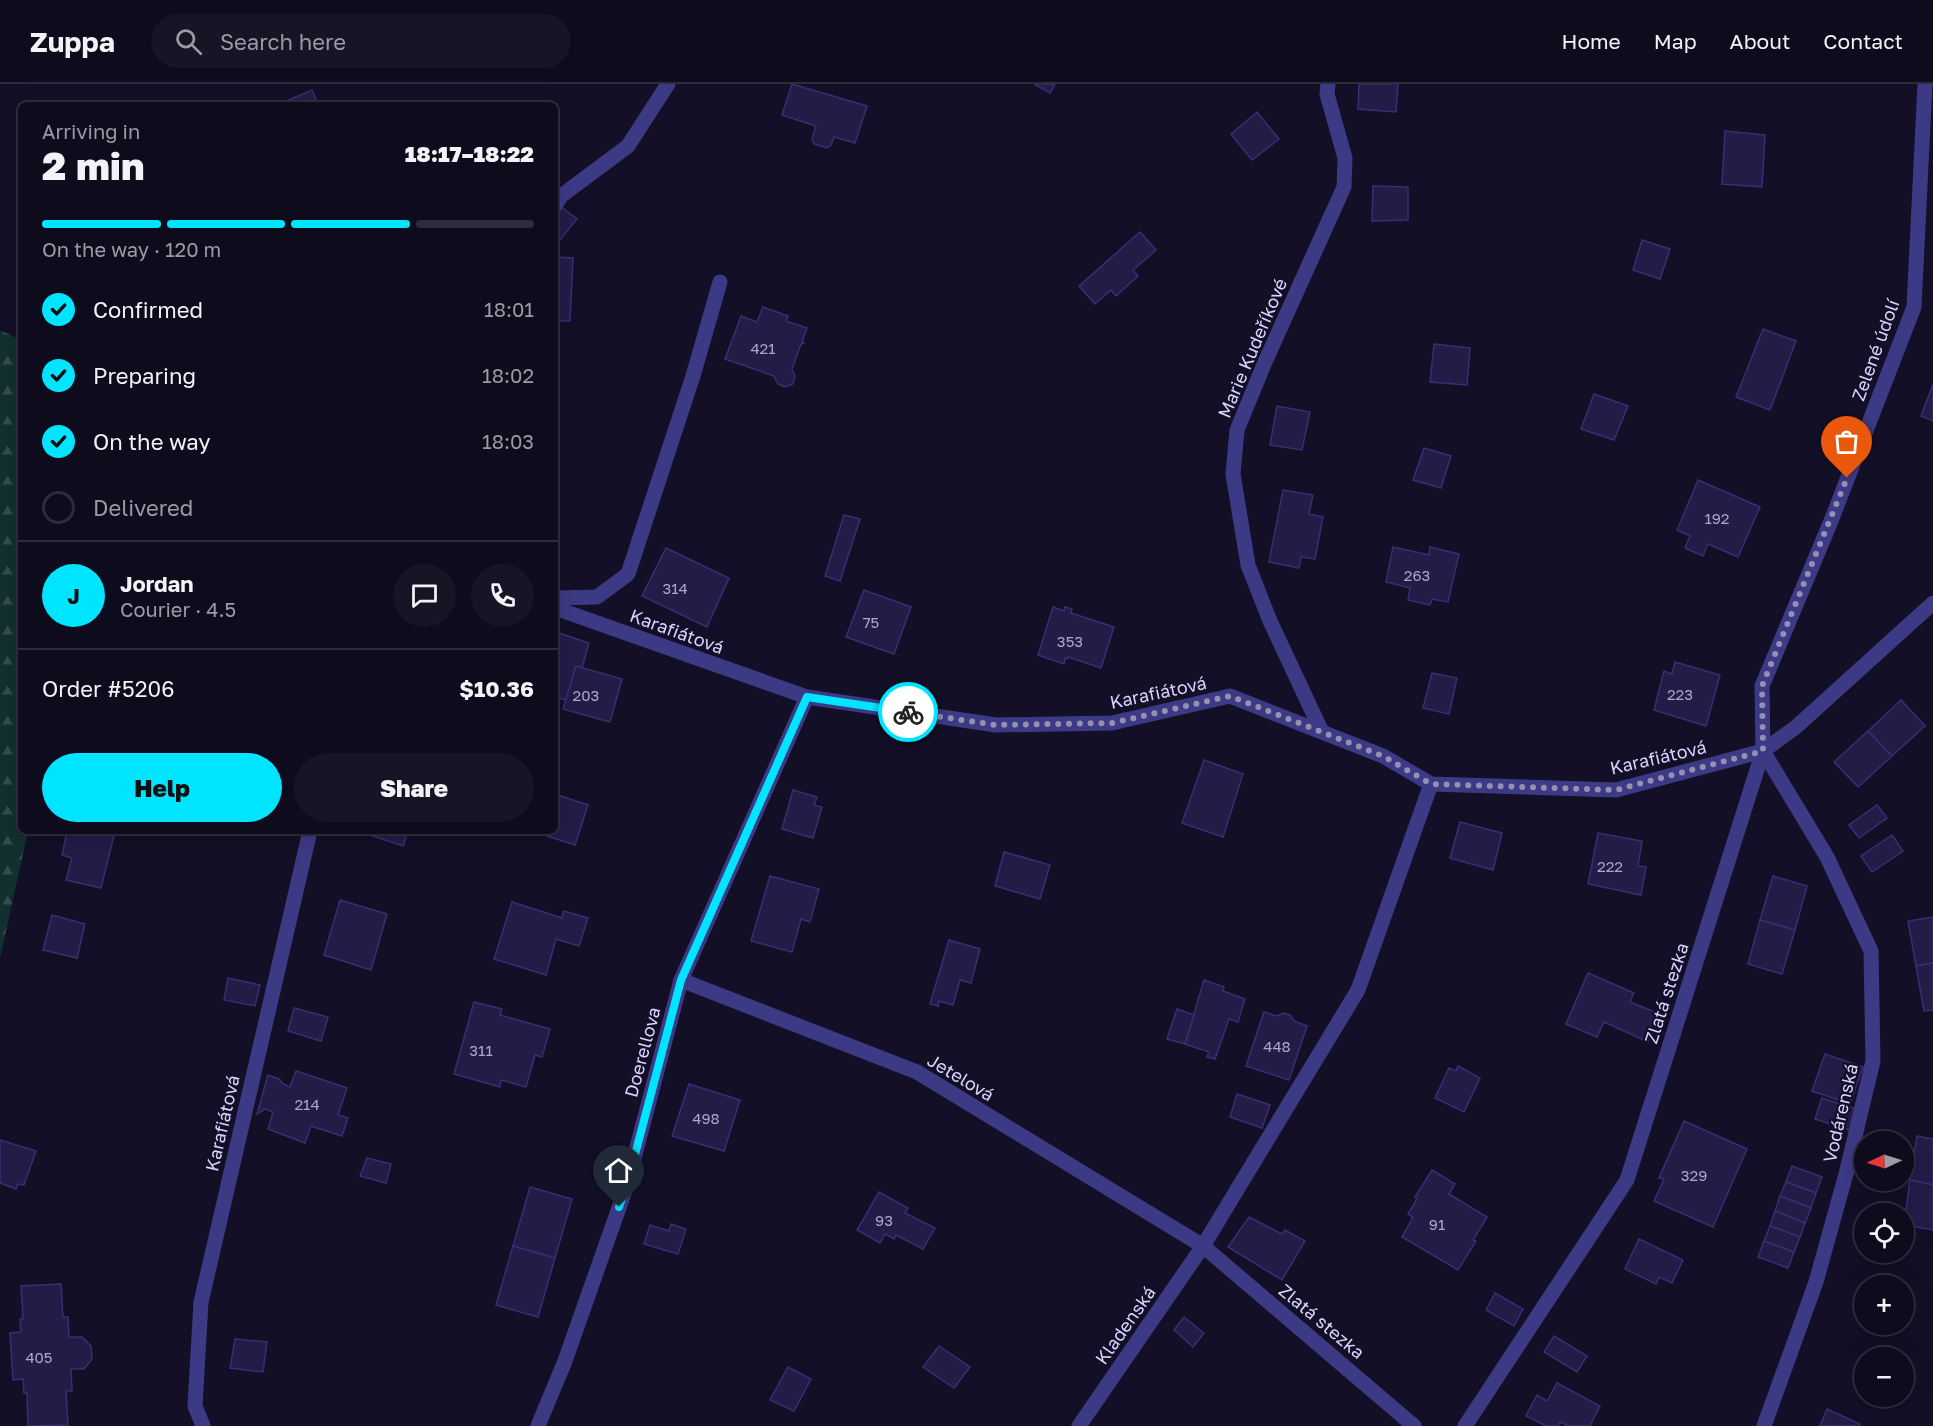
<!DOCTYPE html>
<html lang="en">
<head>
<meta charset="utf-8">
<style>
	:root { --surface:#0e0b1c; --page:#171425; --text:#f1f3f6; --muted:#9b9ba3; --line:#2e2b3b; --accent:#00e5ff }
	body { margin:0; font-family:"Golos Text",sans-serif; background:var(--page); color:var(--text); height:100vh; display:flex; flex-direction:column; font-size:22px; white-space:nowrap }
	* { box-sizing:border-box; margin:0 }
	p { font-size:20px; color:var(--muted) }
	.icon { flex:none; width:33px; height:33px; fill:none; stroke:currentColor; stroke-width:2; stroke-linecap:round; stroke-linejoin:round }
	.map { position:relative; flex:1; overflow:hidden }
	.sheet { position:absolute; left:18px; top:18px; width:540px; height:732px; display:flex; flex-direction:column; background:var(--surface); border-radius:9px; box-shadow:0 6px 24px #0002,0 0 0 2px var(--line) }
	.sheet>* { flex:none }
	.needle { width:39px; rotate:266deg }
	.controls { position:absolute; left:1854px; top:1047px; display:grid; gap:12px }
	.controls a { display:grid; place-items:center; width:60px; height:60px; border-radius:50%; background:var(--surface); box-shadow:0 6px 24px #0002,0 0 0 2px var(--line); font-size:30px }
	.pin { position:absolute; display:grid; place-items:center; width:51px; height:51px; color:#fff; margin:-62px -26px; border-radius:50% 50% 50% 0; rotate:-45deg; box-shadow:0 0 6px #0007 }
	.pin .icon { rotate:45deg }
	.courier { position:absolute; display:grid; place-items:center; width:60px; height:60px; margin:-30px; border:4px solid #00e5ff; border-radius:50%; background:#fff; color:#222; box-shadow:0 2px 8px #0007 }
	.head em { font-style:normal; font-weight:800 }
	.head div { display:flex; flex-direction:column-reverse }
	.head { display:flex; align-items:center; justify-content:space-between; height:102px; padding:0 24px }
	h1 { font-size:39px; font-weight:800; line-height:45px }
	.bar { display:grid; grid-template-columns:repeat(4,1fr); gap:9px 6px; align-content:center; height:72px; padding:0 24px }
	.bar i { height:8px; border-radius:4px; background:var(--line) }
	.bar .current { background:var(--accent) }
	.bar p { grid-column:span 4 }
	.line { display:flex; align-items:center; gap:15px; padding:0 24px; border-top:2px solid var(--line) }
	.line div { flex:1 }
	.round { display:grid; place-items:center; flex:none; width:63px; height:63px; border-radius:32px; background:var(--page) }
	ol { padding:0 24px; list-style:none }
	li { display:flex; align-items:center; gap:18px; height:66px }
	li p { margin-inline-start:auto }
	li .icon { padding:6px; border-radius:50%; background:var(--accent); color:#111; stroke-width:4 }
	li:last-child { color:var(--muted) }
	li i { width:33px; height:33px; border:3px solid var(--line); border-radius:50% }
	.primary-button { display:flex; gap:12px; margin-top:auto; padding:12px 24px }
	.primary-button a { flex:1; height:69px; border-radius:36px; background:var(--accent); color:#111; font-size:24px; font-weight:800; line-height:69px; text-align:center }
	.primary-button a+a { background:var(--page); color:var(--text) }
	header { display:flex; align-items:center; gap:36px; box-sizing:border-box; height:84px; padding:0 30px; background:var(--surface); border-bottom:2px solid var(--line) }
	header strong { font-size:28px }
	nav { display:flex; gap:33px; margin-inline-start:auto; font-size:21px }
	.search { width:420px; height:54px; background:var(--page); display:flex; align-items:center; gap:15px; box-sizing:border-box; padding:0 21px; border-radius:33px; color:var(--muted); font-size:22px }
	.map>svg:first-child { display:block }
	.forest { fill:url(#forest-firs) }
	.building { fill:#241b47; stroke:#3b2d73; stroke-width:1.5 }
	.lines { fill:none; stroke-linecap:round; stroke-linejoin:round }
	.minor { stroke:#3d3a85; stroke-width:15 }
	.done { stroke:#948fb3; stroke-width:6; stroke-dasharray:0 10.8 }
	.route { stroke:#00e5ff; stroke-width:8 }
	.labels { text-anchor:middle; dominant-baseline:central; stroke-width:4.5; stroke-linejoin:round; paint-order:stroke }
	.number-label { font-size:15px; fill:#aca6d1 }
	.street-label { font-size:18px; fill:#d9d4ff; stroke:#130f26 }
</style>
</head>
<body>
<header>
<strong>Zuppa</strong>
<div class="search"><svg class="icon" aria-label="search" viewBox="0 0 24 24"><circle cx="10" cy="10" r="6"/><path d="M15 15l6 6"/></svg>Search here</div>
<nav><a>Home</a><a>Map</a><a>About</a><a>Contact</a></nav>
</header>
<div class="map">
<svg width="1933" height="1342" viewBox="0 0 1933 1342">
	<defs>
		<pattern id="forest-firs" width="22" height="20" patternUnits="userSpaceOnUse" patternTransform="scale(1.5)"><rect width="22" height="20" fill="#12302f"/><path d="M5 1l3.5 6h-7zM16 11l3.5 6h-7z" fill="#344d4e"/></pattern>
	</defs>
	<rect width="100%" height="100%" fill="#130f26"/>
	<path class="forest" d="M0,246L21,256V747H28L0,874Z"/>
	<g class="building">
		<path d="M792,0L867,22L855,59L834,53L831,61L827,64L814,60L812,55L816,42L782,31Z"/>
		<path d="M1034,0H1055L1050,9Z"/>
		<path d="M1359,0H1398L1396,28L1358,25Z"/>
		<path d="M312,6L319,21H277Z"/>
		<path d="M1257,28L1279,55L1252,76L1231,50Z"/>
		<path d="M1725,47L1765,51L1762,103L1722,100Z"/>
		<path d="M1373,102L1408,103V136L1372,137Z"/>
		<path d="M560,122L577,135L560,156L555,152V128Z"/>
		<path d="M1140,148L1156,166L1133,186L1138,192L1116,212L1111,206L1095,220L1079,202Z"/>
		<path d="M1642,156L1670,165L1660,195L1633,186Z"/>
		<path d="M555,173L573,174L570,237H555Z"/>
		<path d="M763,223L788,232L786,237L807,244L802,258L804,259L801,260L792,285L795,292L793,300L785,303L778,300L774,292L725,275L741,232L757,238Z"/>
		<path d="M1763,245L1796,257L1770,326L1736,313Z"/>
		<path d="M555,258H559L555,313Z"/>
		<path d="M1434,260L1470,264L1467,301L1430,298Z"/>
		<path d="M1933,300V337L1921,332Z"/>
		<path d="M1594,310L1628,322L1614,356L1581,345Z"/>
		<path d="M1277,322L1310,328L1302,366L1270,361Z"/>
		<path d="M1424,364L1451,372L1441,404L1413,396Z"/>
		<path d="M1698,396L1760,423L1738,473L1708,460L1703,472L1685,464L1690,452L1677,446Z"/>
		<path d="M1283,406L1313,411L1309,430L1323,433L1315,475L1301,473L1299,484L1269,478Z"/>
		<path d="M844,431L860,435L840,497L825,492Z"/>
		<path d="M1393,463L1429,471L1430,463L1459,470L1448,518L1432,515L1430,521L1408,516L1410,504L1386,498Z"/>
		<path d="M666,464L729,494L707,543L642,512Z"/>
		<path d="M864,506L911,523L894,570L846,553Z"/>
		<path d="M1053,523L1064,527L1065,523L1072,525L1071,529L1114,543L1101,584L1068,573L1067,575L1065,574L1064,580L1038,571Z"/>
		<path d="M559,549L589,559L582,584L576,582L566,616L555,613V563Z"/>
		<path d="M1675,578L1720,591L1706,642L1654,626L1664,587L1672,590Z"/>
		<path d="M576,582L622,595L610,638L563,625Z"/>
		<path d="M1432,589L1457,594L1449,630L1423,624Z"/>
		<path d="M1901,616L1925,642L1892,672L1868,647Z"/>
		<path d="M1868,647L1892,672L1858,703L1834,678Z"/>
		<path d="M1204,676L1243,690L1223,753L1182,739Z"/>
		<path d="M793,706L817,713L814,721L822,723L813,754L782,745Z"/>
		<path d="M555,710L588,721L575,761L532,747H555Z"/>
		<path d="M1877,721L1887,734L1859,754L1849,741Z"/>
		<path d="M1460,738L1502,749L1493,786L1450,774Z"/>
		<path d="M67,747H115L101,804L66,796L72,774L62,771Z"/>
		<path d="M358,747H408L403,762Z"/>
		<path d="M1598,749L1642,757L1638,782L1646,783L1641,811L1588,800Z"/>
		<path d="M1892,751L1903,767L1872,788L1861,772Z"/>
		<path d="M1004,768L1050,781L1040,815L995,802Z"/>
		<path d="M770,792L819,805L810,838L801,835L792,868L751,857Z"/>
		<path d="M1773,792L1807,802L1795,846L1760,836Z"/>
		<path d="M340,816L387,830L371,886L324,871Z"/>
		<path d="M512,818L562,834L564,827L588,834L579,862L556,855L546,891L494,875Z"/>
		<path d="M52,831L85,840L77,874L43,866Z"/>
		<path d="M1933,833V879L1916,882L1908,837Z"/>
		<path d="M1760,836L1795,846L1782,890L1748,880Z"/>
		<path d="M949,856L980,865L971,899L960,896L953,921L939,917L938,922L930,920Z"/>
		<path d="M1933,879V926L1924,927L1916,882Z"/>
		<path d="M1588,889L1634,909L1630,918L1660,930L1648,958L1604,938L1597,953L1566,940Z"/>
		<path d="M228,894L260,901L255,922L224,916Z"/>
		<path d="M1204,896L1224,903L1223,907L1245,915L1238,938L1229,935L1215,975L1207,973L1209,968L1185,960Z"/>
		<path d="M474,918L502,925L500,931L550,945L542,973L535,971L526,1003L501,996L500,1003L454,990Z"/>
		<path d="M294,924L328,933L321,957L288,947Z"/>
		<path d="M1177,925L1194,931L1185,960L1167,955Z"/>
		<path d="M1264,928L1277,932L1284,929L1290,931L1294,937L1307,942L1289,996L1246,982Z"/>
		<path d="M1825,970L1863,983L1850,1020L1812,1007Z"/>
		<path d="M1458,982L1480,994L1464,1028L1435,1014L1449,984L1456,987Z"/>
		<path d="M296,987L347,1004L338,1031L348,1034L342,1052L311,1042L305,1059L268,1045L273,1028L265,1025L257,1030L268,991L279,995L283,1000L290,1003Z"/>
		<path d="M689,1000L740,1016L724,1067L672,1052Z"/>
		<path d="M1237,1010L1270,1021L1262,1044L1230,1033Z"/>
		<path d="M1822,1014L1859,1026L1852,1047L1815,1035Z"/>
		<path d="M1684,1037L1747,1065L1713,1143L1654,1117L1664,1095L1659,1094Z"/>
		<path d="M1917,1052L1933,1055V1101L1910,1096Z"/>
		<path d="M0,1056L36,1067L24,1101L18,1100L16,1105L0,1099Z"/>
		<path d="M367,1074L391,1080L386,1099L360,1092Z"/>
		<path d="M1792,1082L1822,1093L1816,1109L1786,1098Z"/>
		<path d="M1432,1086L1455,1100L1449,1110L1487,1133L1473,1156L1476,1157L1458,1186L1402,1153L1413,1133L1408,1130L1417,1115L1415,1113Z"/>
		<path d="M1910,1096L1933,1101V1146L1904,1141Z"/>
		<path d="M1786,1098L1816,1109L1811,1124L1780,1112Z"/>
		<path d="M530,1103L572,1115L555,1174L513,1162Z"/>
		<path d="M879,1108L908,1124L905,1129L935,1144L923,1165L896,1151L894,1155L885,1150L880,1159L857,1146Z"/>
		<path d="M1780,1112L1811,1124L1805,1139L1775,1127Z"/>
		<path d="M1775,1127L1805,1139L1800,1153L1770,1142Z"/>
		<path d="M1249,1133L1282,1150L1285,1146L1305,1157L1282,1196L1228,1163Z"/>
		<path d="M671,1140L686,1145L678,1170L644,1160L650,1141L669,1147Z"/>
		<path d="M1770,1142L1800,1153L1794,1168L1764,1157Z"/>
		<path d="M1639,1155L1683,1176L1672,1199L1659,1193L1656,1200L1625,1185Z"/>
		<path d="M1764,1157L1794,1168L1788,1184L1758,1173Z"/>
		<path d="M513,1162L555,1174L538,1233L496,1221Z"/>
		<path d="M61,1200L63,1233H68L69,1253H82L91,1262L92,1275L84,1285H71L72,1307H66L68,1341L28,1342L27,1309H24L23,1295L13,1296L10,1249L21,1248L20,1235H23L21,1202Z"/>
		<path d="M1495,1209L1523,1225L1514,1242L1486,1226Z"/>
		<path d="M1184,1233L1204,1249L1193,1263L1174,1246Z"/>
		<path d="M1554,1252L1587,1272L1577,1288L1544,1268Z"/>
		<path d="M235,1255L267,1258L263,1288L230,1284Z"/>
		<path d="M939,1262L970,1283L954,1304L923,1283Z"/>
		<path d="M788,1283L811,1295L794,1327L770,1316Z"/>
		<path d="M1557,1299L1600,1322L1590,1342H1568L1560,1338L1558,1342H1546L1526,1332L1537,1311L1547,1317Z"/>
		<path d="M1827,1325L1860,1340L1859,1342H1820Z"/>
	</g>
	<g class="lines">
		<g class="minor">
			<path d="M555,122L561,112L628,62L668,0"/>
			<path d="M555,514L597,513L628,490L693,292L720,198"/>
			<path d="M555,524L807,613L996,641L1112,639L1230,612L1383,672L1431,700L1616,706L1763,667"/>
			<path d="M1321,646L1270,537L1248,481L1233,390L1237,346L1265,278L1344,103L1345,74L1327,10L1328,0"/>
			<path d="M681,896L917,988L1203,1162L1414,1342"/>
			<path d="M203,1342L195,1322L201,1218L310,747"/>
			<path d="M538,1342L565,1277L627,1101L681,896L807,613"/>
			<path d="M1079,1342L1203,1162L1358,906L1431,700"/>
			<path d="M1465,1342L1627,1096L1763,667L1796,643L1933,519"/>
			<path d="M1764,1342L1816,1198L1846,1090L1873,977L1871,867L1827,773L1763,667L1762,602L1831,437L1914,223L1925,0"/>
		</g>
	</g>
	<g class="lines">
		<path class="done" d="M908,628L996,641L1112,639L1230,612L1383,672L1431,700L1616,706L1763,667L1762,602L1847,394"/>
		<path class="route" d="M619,1123L627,1101L681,896L807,613L908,628"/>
	</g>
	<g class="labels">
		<g class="number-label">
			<text x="763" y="264">421</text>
			<text x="1717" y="434">192</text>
			<text x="1417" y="491">263</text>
			<text x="675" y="504">314</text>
			<text x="871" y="538">75</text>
			<text x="1070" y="557">353</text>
			<text x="1680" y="610">223</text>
			<text x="586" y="611">203</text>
			<text x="1610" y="782">222</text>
			<text x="1277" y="962">448</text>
			<text x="481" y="966">311</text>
			<text x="307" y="1020">214</text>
			<text x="706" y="1034">498</text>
			<text x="1694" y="1091">329</text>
			<text x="884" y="1136">93</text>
			<text x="1437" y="1140">91</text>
			<text x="39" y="1273">405</text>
		</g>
		<g class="street-label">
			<text transform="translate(1252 264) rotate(-67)">Marie Kudeříkové</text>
			<text transform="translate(1875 266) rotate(-70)">Zelené údolí</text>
			<text transform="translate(677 547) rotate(20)">Karafiátová</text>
			<text transform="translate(1158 608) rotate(-12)">Karafiátová</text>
			<text transform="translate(1658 673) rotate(-13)">Karafiátová</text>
			<text transform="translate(1666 909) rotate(-72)">Zlatá stezka</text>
			<text transform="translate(642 968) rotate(-75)">Doerellova</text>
			<text transform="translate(961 993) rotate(31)">Jetelová</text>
			<text transform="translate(1840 1029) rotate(-77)">Vodárenská</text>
			<text transform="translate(222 1039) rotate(-77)">Karafiátová</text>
			<text transform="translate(1322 1237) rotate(40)">Zlatá stezka</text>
			<text transform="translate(1125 1241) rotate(-55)">Kladenská</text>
		</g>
	</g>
</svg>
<div class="controls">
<a><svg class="needle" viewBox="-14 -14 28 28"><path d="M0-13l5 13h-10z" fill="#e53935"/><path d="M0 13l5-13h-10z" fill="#9b9ba3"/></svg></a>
<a><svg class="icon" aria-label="locate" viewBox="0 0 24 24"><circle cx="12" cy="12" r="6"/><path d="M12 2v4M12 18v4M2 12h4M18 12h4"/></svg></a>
<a>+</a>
<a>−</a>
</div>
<div class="pin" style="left:1847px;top:394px;background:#ea580c"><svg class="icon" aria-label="bag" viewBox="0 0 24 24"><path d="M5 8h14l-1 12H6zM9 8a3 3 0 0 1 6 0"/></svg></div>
<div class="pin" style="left:619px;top:1123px;background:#1f2937"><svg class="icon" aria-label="home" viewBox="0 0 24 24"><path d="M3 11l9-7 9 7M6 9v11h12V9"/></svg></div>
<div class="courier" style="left:908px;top:628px"><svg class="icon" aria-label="bike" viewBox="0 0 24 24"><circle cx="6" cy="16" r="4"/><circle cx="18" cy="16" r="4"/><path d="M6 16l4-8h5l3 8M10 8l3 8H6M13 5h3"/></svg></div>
<section class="sheet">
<div class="head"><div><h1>2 min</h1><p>Arriving in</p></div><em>18:17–18:22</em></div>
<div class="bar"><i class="current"></i><i class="current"></i><i class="current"></i><i></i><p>On the way · 120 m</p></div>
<ol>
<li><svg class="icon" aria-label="check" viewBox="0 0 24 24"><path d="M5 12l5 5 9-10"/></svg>Confirmed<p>18:01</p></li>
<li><svg class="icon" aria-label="check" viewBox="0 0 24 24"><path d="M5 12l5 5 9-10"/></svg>Preparing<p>18:02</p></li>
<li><svg class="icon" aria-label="check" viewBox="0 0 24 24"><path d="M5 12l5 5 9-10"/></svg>On the way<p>18:03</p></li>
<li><i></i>Delivered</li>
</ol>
<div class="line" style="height:108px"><b class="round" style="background:var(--accent);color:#111">J</b><div><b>Jordan</b><p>Courier · 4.5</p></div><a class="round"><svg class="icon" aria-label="chat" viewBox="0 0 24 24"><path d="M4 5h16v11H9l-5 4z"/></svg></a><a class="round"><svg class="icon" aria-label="phone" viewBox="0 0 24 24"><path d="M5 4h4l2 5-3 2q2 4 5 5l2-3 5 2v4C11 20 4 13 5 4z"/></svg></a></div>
<div class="line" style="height:78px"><div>Order #5206</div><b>$10.36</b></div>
<div class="primary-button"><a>Help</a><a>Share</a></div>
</section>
</div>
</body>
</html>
